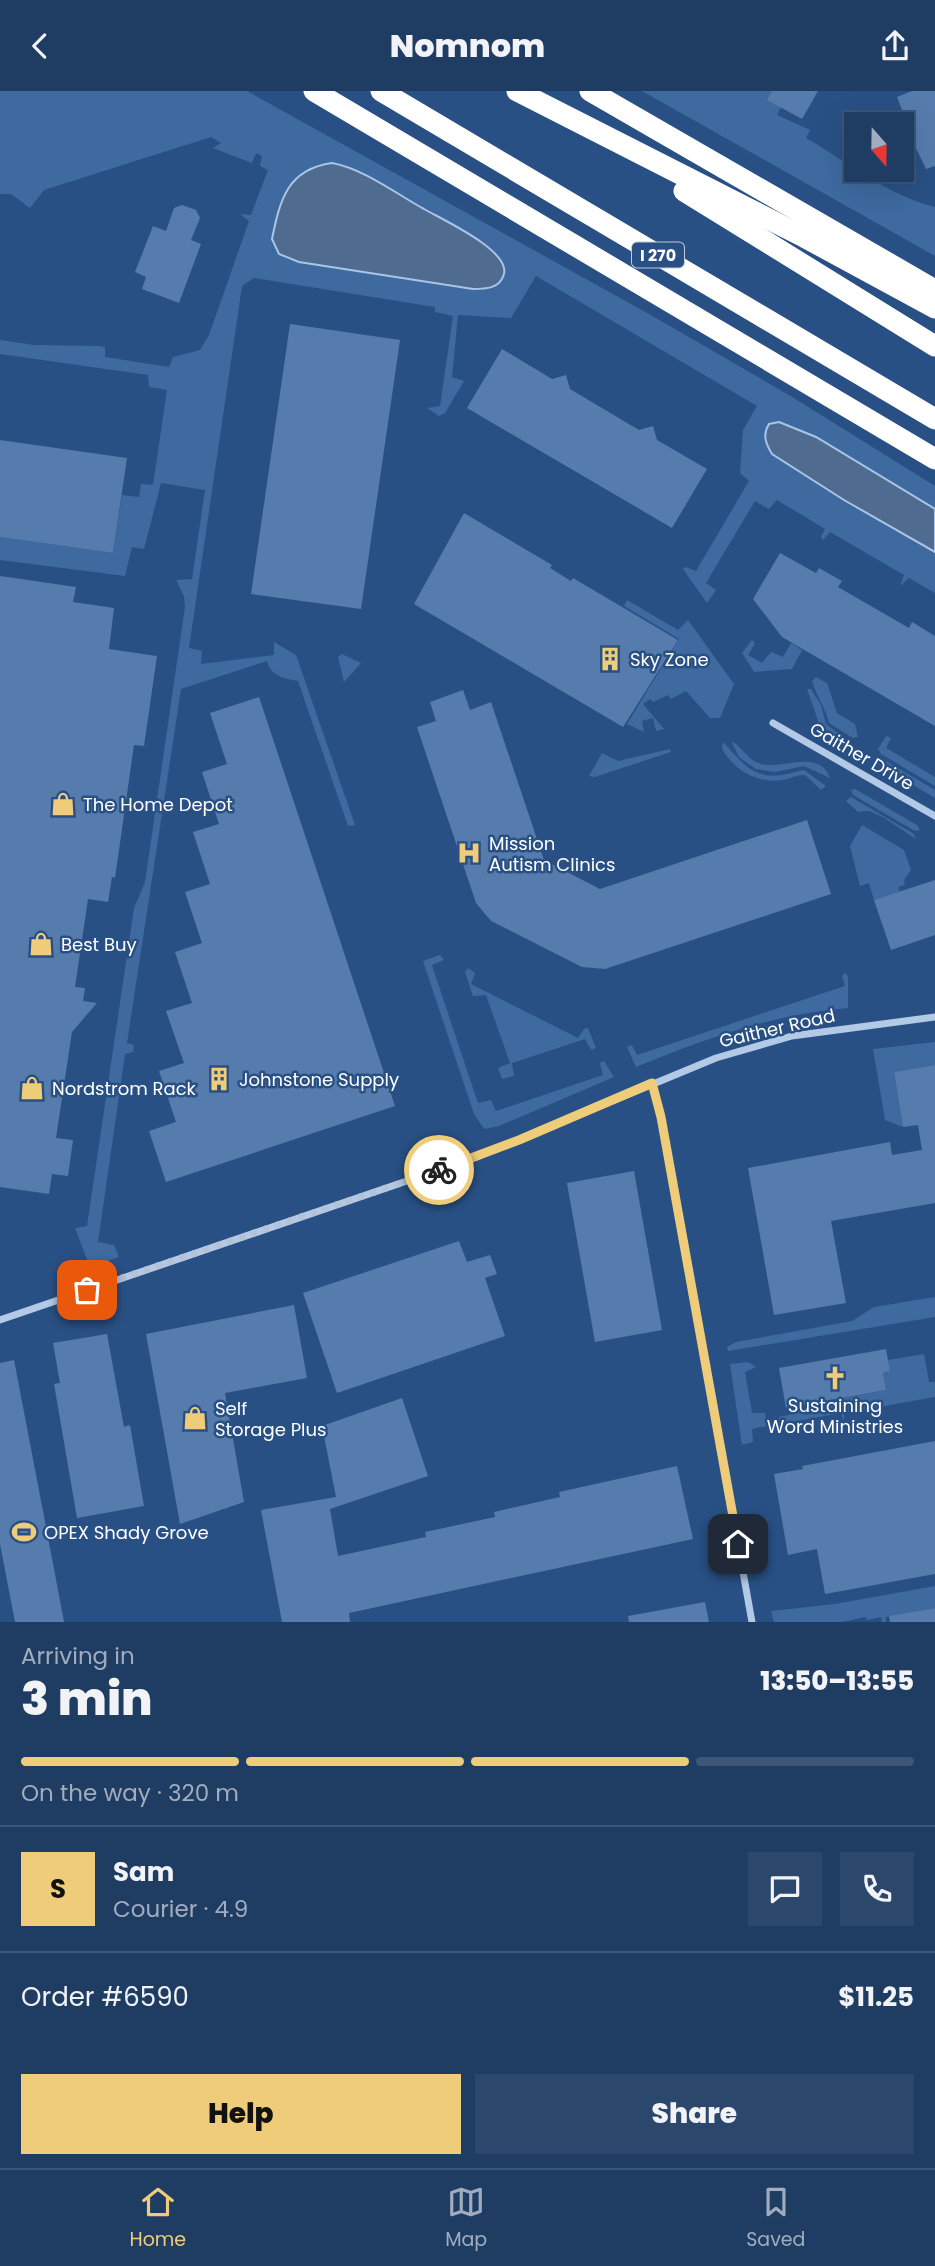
<!DOCTYPE html>
<html lang="en">
<head>
<meta charset="utf-8">
<style>
	:root { --surface:#1f3c63; --page:#2c476c; --text:#f1f3f6; --muted:#a1adbe; --line:#3c5678; --accent:#eecc7a }
	body { margin:0; font-family:Poppins,sans-serif; background:var(--page); color:var(--text); height:100vh; display:flex; flex-direction:column; font-size:26px; white-space:nowrap }
	* { box-sizing:border-box; margin:0 }
	p { font-size:23px; color:var(--muted) }
	.icon { flex:none; width:38px; height:38px; fill:none; stroke:currentColor; stroke-width:2; stroke-linecap:round; stroke-linejoin:round }
	.map { position:relative; height:1531px; overflow:hidden }
	.panel { display:flex; flex-direction:column; background:var(--surface); flex:1 }
	.panel>* { flex:none }
	.needle { width:46px; rotate:160deg }
	.tools { position:absolute; left:844px; top:21px; display:grid; gap:14px }
	.tools a { display:grid; place-items:center; width:70px; height:70px; border-radius:0px; background:var(--surface); box-shadow:0 7px 28px #0002,0 0 0 2px var(--line); font-size:35px }
	.pin { position:absolute; display:grid; place-items:center; width:60px; height:60px; color:#fff; margin:-30px; border-radius:14px; box-shadow:0 4px 10px #0006 }
	.courier { position:absolute; display:grid; place-items:center; width:70px; height:70px; margin:-35px; border:5px solid #eecc7a; border-radius:50%; background:#fff; color:#222; box-shadow:0 2px 9px #0007 }
	.summary em { font-style:normal; font-weight:800 }
	.summary div { display:flex; flex-direction:column-reverse }
	.summary { display:flex; align-items:center; justify-content:space-between; height:119px; padding:0 21px }
	h1 { font-size:46px; font-weight:800; line-height:52px }
	.bar { display:grid; grid-template-columns:repeat(4,1fr); gap:10px 7px; align-content:center; height:84px; padding:0 21px }
	.bar i { height:9px; border-radius:5px; background:var(--line) }
	.bar .on { background:var(--accent) }
	.bar p { grid-column:span 4 }
	.line { display:flex; align-items:center; gap:18px; padding:0 21px; border-top:2px solid var(--line) }
	.line div { flex:1 }
	.round { display:grid; place-items:center; flex:none; width:74px; height:74px; border-radius:0px; background:var(--page) }
	.cta { display:flex; gap:14px; margin-top:auto; padding:14px 21px }
	.cta a { flex:1; height:80px; border-radius:0px; background:var(--accent); color:#111; font-size:28px; font-weight:800; line-height:80px; text-align:center }
	.cta a+a { background:var(--page); color:var(--text) }
	header { display:flex; justify-content:space-between; align-items:center; height:91px; padding:0 21px; background:var(--surface); font-size:32px; font-weight:800 }
	.dock { display:flex; justify-content:space-around; align-items:center; height:98px; border-top:2px solid var(--line); background:var(--surface); font-size:19px; color:var(--muted) }
	.dock a { display:grid; justify-items:center; gap:4px }
	.dock .on { color:var(--accent) }
	.map>svg:first-child { display:block }
	.green { fill:#3e6aa0; fill-rule:evenodd }
	.water { fill:#4f6b8f; stroke:#a8c5e7; stroke-width:2 }
	.building { fill:#567cad }
	.lines { fill:none; stroke-linecap:round; stroke-linejoin:round }
	.street { stroke:#b3cae7; stroke-width:7 }
	.highway { stroke:#fff; stroke-width:21 }
	.done { stroke:#b4c2d4; stroke-width:7; stroke-dasharray:0 12.6 }
	.route { stroke:#eecc7a; stroke-width:9 }
	.labels { text-anchor:middle; dominant-baseline:central; stroke-width:5; stroke-linejoin:round; paint-order:stroke }
	.shield { fill:#295084; stroke:#bfcada; stroke-width:2 }
	.shield-label { font-size:16px; font-weight:bold; fill:#fff }
	.poi-label { font-size:18px; fill:#fff; stroke:#295084; text-anchor:start }
	.street-label { font-size:18px; fill:#fff; stroke:#295084 }
</style>
</head>
<body>
<header><svg class="icon" aria-label="back" viewBox="0 0 24 24"><path d="M15 5l-7 7 7 7"/></svg>Nomnom<svg class="icon" aria-label="share" viewBox="0 0 24 24"><path d="M12 15V3M7 8l5-5 5 5M5 13v7h14v-7"/></svg></header>
<div class="map">
<svg width="935" height="1531" viewBox="0 0 935 1531">
	<rect width="100%" height="100%" fill="#295084"/>
	<g class="green">
		<path d="M0,0H247L649,223L789,304L935,395V418L816,346L779,331L772,363L844,409L935,461V502L909,487L900,495L904,484L830,441L823,449L821,446L825,438L777,409L769,418L755,410L706,492L716,499L707,512L683,478L686,476L696,480L749,390L740,382L743,339L757,315L536,185L511,227L458,224L452,286L464,290L445,322L439,325L427,317L440,315L453,225L435,221V216L254,187L242,195L189,557L202,560L201,573L274,564V551L296,564L355,734L348,735L298,590C286,588 270,585 267,570L181,598L127,952L134,954L133,961L125,963L98,1151L114,1154L119,1166L90,1176L75,1137L87,1135L134,817L145,791L185,516L184,505L176,489L192,488L205,399L161,392L144,458L132,456L125,485L0,469V446L113,462L122,404L139,406L141,393L153,394L167,299L149,296L148,284L0,263V249L34,254L99,255L105,256V266L169,276L173,266L200,259L209,244L249,130L240,123L251,124L268,79L260,75L262,65L256,62L252,72L213,57L221,52L211,46L44,99L30,117L11,103H0ZM332,72L365,84L480,150L495,162L504,175L496,195L473,198L448,195L288,168L273,153L272,148C280,109 289,78 332,72Z"/>
		<path d="M642,0H772L781,16L777,24L810,39L806,47C848,71 887,104 935,116V165Z"/>
		<path d="M627,509L678,539L688,529L734,593L720,627H710L686,600L671,608L668,604L653,611L650,608L643,613L664,638L656,640L653,627L642,630L644,641L627,633L679,548L624,515Z"/>
		<path d="M752,549L755,552L748,564L762,572L771,561L783,566L791,552L802,559L792,578L754,581L742,562Z"/>
		<path d="M342,563L361,572L344,591L338,566Z"/>
		<path d="M816,586L827,592L837,622L855,633L858,646L853,647L829,632C825,616 816,604 812,590Z"/>
		<path d="M807,598H811L821,614L826,633L853,654H846L821,638Z"/>
		<path d="M886,645L891,647L886,657L935,686V695L881,663L878,658Z"/>
		<path d="M731,650C742,655 747,669 761,673C781,679 820,657 830,687L804,675L775,681L756,678L739,666Z"/>
		<path d="M723,651C740,669 753,689 782,684C790,683 796,680 804,679L826,695L821,699L805,684C797,684 791,687 783,689C758,693 733,679 722,657Z"/>
		<path d="M670,658L671,661L595,686L589,685L602,662L618,670Z"/>
		<path d="M879,666L935,699V707L878,673L874,667Z"/>
		<path d="M855,698L917,734L920,739L915,740L853,704L851,699Z"/>
		<path d="M851,706L914,743L916,748L883,726L869,720L858,721L846,710Z"/>
		<path d="M862,734L904,759L911,779L904,789L905,794L898,796L900,801L874,809L869,792L860,795L850,755Z"/>
		<path d="M440,864L444,869L432,874L478,1012L491,1009L496,1020L603,984L600,972L604,970L614,986L499,1035L484,1038L474,1023L423,870Z"/>
		<path d="M468,877L475,882L471,893L578,947L584,938L588,937L596,957L591,959L585,948L512,972L514,985L502,988L498,977L510,972L486,904L473,905L465,881Z"/>
		<path d="M845,882L848,885V917C773,923 704,948 636,976L627,956L632,954L637,964L845,895L842,885Z"/>
		<path d="M935,951V974L894,981L903,1036L885,1029L873,958Z"/>
		<path d="M935,1206V1226L728,1260L727,1256L736,1251L852,1230L874,1216Z"/>
		<path d="M924,1263L929,1291H935V1306L844,1322V1332L841,1322L780,1333L779,1326L811,1319V1313L886,1299L883,1282L890,1280L888,1269Z"/>
		<path d="M748,1271L756,1276L745,1281L752,1322H765L767,1335L752,1338L753,1351L742,1354L730,1273Z"/>
		<path d="M935,1495V1517L886,1526V1531H882L881,1526L867,1529L866,1526L842,1531H774L771,1520L835,1513Z"/>
	</g>
	<g class="water">
		<path d="M332,72C364,78 395,102 424,118C441,128 510,159 504,183C500,198 485,198 473,198L299,171L279,163L272,148C280,108 288,78 332,72Z"/>
		<path d="M779,331L816,346L935,418V461L844,409L772,363C766,353 762,344 769,333Z"/>
	</g>
	<g class="building">
		<path d="M772,0H818L802,28L767,9Z"/>
		<path d="M912,0H935V75L926,78L898,20L902,19L897,6Z"/>
		<path d="M182,114L196,119L200,127L191,149L201,153L179,212L142,198L146,186L135,181L153,135L166,140L174,117Z"/>
		<path d="M290,233L400,249L361,518L251,503Z"/>
		<path d="M502,258L552,288L566,284L570,298L639,339L653,335L657,349L707,378L672,437L467,317Z"/>
		<path d="M0,349L127,367L113,462L0,446Z"/>
		<path d="M464,422L552,474L550,477L571,490L573,487L678,549L623,636L414,513Z"/>
		<path d="M780,462L816,482L819,477L842,490L838,496L909,537L912,531L935,545V635L782,546L753,508Z"/>
		<path d="M0,485L76,496L73,511L114,517L109,558L157,565L144,655L134,654L115,787L112,786L108,811L88,808L75,896L85,897L83,910L97,912L72,941L56,1047L73,1049L68,1085L52,1083L49,1103L0,1096Z"/>
		<path d="M463,599L470,619L491,611L544,769L600,798L807,729L831,803L605,878L582,876L491,830L476,812L417,636L436,630L430,611Z"/>
		<path d="M259,606L395,1015L166,1091L149,1040L176,1031L159,980L184,972L166,920L192,912L175,861L202,852L185,801L210,793L193,741L219,733L202,681L227,673L210,622Z"/>
		<path d="M935,789V844L891,859L874,809Z"/>
		<path d="M935,974V1112L831,1130L846,1212L774,1224L748,1077L890,1051L892,1064L922,1059L918,1034L903,1036L894,981Z"/>
		<path d="M634,1080L662,1239L595,1251L567,1092Z"/>
		<path d="M459,1150L467,1171L490,1164L497,1183L485,1187L505,1245L337,1302L303,1202Z"/>
		<path d="M294,1214L307,1287L225,1302L244,1411L180,1433L146,1243Z"/>
		<path d="M107,1243L124,1336L130,1334L144,1415L77,1427L54,1293L60,1292L53,1252Z"/>
		<path d="M886,1258L890,1280L883,1282L886,1299L786,1317L779,1277Z"/>
		<path d="M14,1269L47,1441L64,1531H15L0,1453V1272Z"/>
		<path d="M402,1307L428,1385L330,1418L338,1465L426,1446L425,1441L495,1426L494,1421L560,1406L559,1401L677,1375L693,1448L349,1522L350,1531H282L261,1419L336,1406L322,1335Z"/>
		<path d="M935,1350V1483L825,1503L817,1458L788,1464L774,1383L803,1378L802,1375Z"/>
		<path d="M705,1511L709,1531H629L628,1525Z"/>
		<path d="M935,1517V1531H890L889,1525Z"/>
	</g>
	<g class="lines">
		<g class="street">
			<path d="M773,632L935,725"/>
			<path d="M652,992L661,1026L752,1531"/>
			<path d="M0,1229L477,1066L716,967L792,945L935,926"/>
		</g>
		<g class="highway">
			<path d="M314,0L935,368"/>
			<path d="M381,0L935,328"/>
			<path d="M517,0L804,146L935,217"/>
			<path d="M590,0L935,199"/>
			<path d="M684,100L935,255"/>
		</g>
	</g>
	<g class="lines">
		<path class="done" d="M87,1199L439,1079"/>
		<path class="route" d="M439,1079L519,1049L652,992L661,1026L738,1453"/>
	</g>
	<defs>
		<g id="building-bare" transform="scale(1.89)"><path d="M-4-6H4V6H1V3H-1V6H-4ZM-2.5-4.3h1.7v1.8h-1.7ZM.8-4.3h1.7v1.8H.8ZM-2.5-1h1.7V.8h-1.7ZM.8-1h1.7V.8H.8Z" fill="#eecc7a" stroke="#295084" stroke-width="2.5" paint-order="stroke"/></g>
		<g id="shop-bare" transform="scale(1.89)"><path d="M-5-2.5h2.3a2.7 3.5 0 0 1 5.4 0H5L5.5 6h-11ZM-1.5-2.5h3a1.5 2.3 0 0 0-3 0Z" fill="#eecc7a" stroke="#295084" stroke-width="2.5" paint-order="stroke"/></g>
		<g id="hospital-bare" transform="scale(1.89)"><path d="M-5-5h3v3.5h4V-5h3V5h-3V1.5h-4V5h-3Z" fill="#eecc7a" stroke="#295084" stroke-width="2.5" paint-order="stroke"/></g>
		<g id="church-bare" transform="scale(1.89)"><path d="M-1.2-6h2.4v3.5h3.3v2.4h-3.3V6h-2.4V-.1h-3.3v-2.4h3.3Z" fill="#eecc7a" stroke="#295084" stroke-width="2.5" paint-order="stroke"/></g>
		<g id="stadium-bare" transform="scale(1.89)"><path d="M0-5a6.5 5 0 1 0 0 10a6.5 5 0 1 0 0-10ZM-3.5-1.8h7v3.6h-7Z" fill="#eecc7a" stroke="#295084" stroke-width="2.5" paint-order="stroke"/></g>
	</defs>
	<g fill-rule="evenodd">
		<use href="#building-bare" x="610" y="568"/>
		<use href="#shop-bare" x="63" y="713"/>
		<use href="#hospital-bare" x="469" y="762"/>
		<use href="#shop-bare" x="41" y="853"/>
		<use href="#building-bare" x="219" y="988"/>
		<use href="#shop-bare" x="32" y="997"/>
		<use href="#church-bare" x="835" y="1287"/>
		<use href="#shop-bare" x="195" y="1327"/>
		<use href="#stadium-bare" x="24" y="1441"/>
	</g>
	<g class="labels">
		<rect class="shield" x="632" y="151.5" width="52" height="25" rx="5"/>
		<g class="shield-label">
			<text x="658" y="164">I 270</text>
		</g>
		<g class="poi-label">
			<text x="630" y="568">Sky Zone</text>
			<text x="83" y="713">The Home Depot</text>
			<text x="489" y="752">Mission<tspan x="489" dy="21">Autism Clinics</tspan></text>
			<text x="61" y="853">Best Buy</text>
			<text x="239" y="988">Johnstone Supply</text>
			<text x="52" y="997">Nordstrom Rack</text>
			<text x="835" y="1314" text-anchor="middle">Sustaining<tspan x="835" dy="21">Word Ministries</tspan></text>
			<text x="215" y="1317">Self<tspan x="215" dy="21">Storage Plus</tspan></text>
			<text x="44" y="1441">OPEX Shady Grove</text>
		</g>
		<g class="street-label">
			<text transform="translate(862 665) rotate(30)">Gaither Drive</text>
			<text transform="translate(777 937) rotate(-13)">Gaither Road</text>
		</g>
	</g>
</svg>
<div class="tools">
<a><svg class="needle" viewBox="-14 -14 28 28"><path d="M0-13l5 13h-10z" fill="#e53935"/><path d="M0 13l5-13h-10z" fill="#a1adbe"/></svg></a>
</div>
<div class="pin" style="left:87px;top:1199px;background:#ea580c"><svg class="icon" aria-label="bag" viewBox="0 0 24 24"><path d="M5 8h14l-1 12H6zM9 8a3 3 0 0 1 6 0"/></svg></div>
<div class="pin" style="left:738px;top:1453px;background:#1f2937"><svg class="icon" aria-label="home" viewBox="0 0 24 24"><path d="M3 11l9-7 9 7M6 9v11h12V9"/></svg></div>
<div class="courier" style="left:439px;top:1079px"><svg class="icon" aria-label="bike" viewBox="0 0 24 24"><circle cx="6" cy="16" r="4"/><circle cx="18" cy="16" r="4"/><path d="M6 16l4-8h5l3 8M10 8l3 8H6M13 5h3"/></svg></div>
</div>
<section class="panel">
<div class="summary"><div><h1>3 min</h1><p>Arriving in</p></div><em>13:50–13:55</em></div>
<div class="bar"><i class="on"></i><i class="on"></i><i class="on"></i><i></i><p>On the way · 320 m</p></div>
<div class="line" style="height:126px"><b class="round" style="background:var(--accent);color:#111">S</b><div><b>Sam</b><p>Courier · 4.9</p></div><a class="round"><svg class="icon" aria-label="chat" viewBox="0 0 24 24"><path d="M4 5h16v11H9l-5 4z"/></svg></a><a class="round"><svg class="icon" aria-label="phone" viewBox="0 0 24 24"><path d="M5 4h4l2 5-3 2q2 4 5 5l2-3 5 2v4C11 20 4 13 5 4z"/></svg></a></div>
<div class="line" style="height:91px"><div>Order #6590</div><b>$11.25</b></div>
<div class="cta"><a>Help</a><a>Share</a></div>
</section>
<nav class="dock">
<a class="on"><svg class="icon" aria-label="home" viewBox="0 0 24 24"><path d="M3 11l9-7 9 7M6 9v11h12V9"/></svg>Home</a>
<a><svg class="icon" aria-label="map" viewBox="0 0 24 24"><path d="M3 6l6-2 6 2 6-2v14l-6 2-6-2-6 2zM9 4v14M15 6v14"/></svg>Map</a>
<a><svg class="icon" aria-label="saved" viewBox="0 0 24 24"><path d="M7 4h10v16l-5-4-5 4z"/></svg>Saved</a>
</nav>
</body>
</html>
